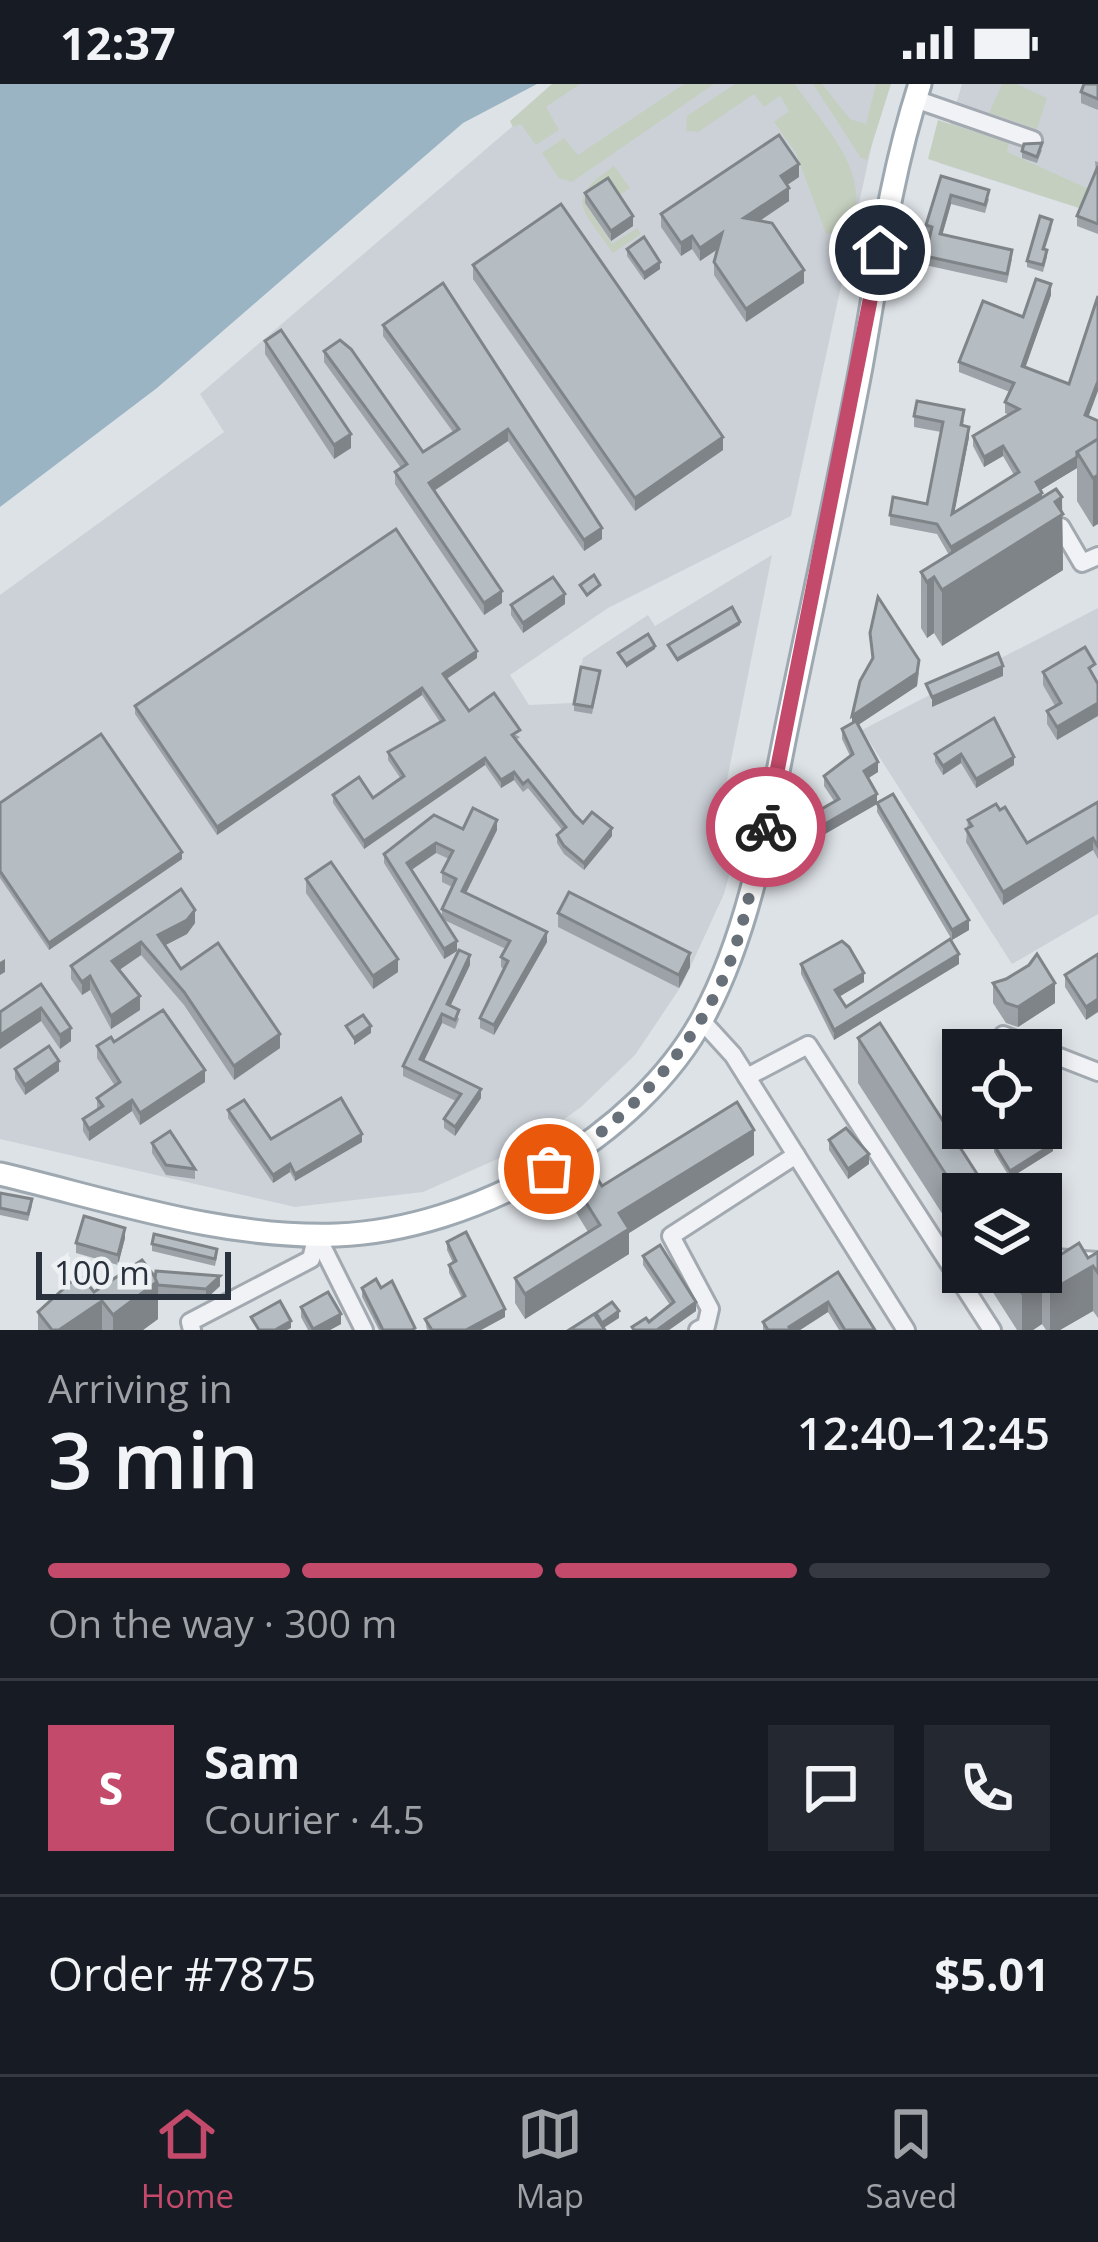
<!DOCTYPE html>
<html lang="en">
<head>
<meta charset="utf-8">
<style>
	:root { --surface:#171b24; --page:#242831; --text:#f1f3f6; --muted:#9ea1a6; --line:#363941; --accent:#c44a6b }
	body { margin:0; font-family:"Open Sans",sans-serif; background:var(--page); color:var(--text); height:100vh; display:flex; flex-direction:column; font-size:45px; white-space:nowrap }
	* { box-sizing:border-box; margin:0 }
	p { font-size:39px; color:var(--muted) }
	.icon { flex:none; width:66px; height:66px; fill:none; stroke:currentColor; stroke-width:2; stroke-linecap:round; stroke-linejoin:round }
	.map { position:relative; height:1246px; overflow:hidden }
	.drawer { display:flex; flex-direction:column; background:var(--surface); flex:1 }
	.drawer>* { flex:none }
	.controls { position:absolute; left:942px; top:945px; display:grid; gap:24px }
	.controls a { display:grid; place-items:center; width:120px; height:120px; border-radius:0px; background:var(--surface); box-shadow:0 6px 18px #0003; font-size:60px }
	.scale { position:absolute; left:36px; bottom:30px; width:195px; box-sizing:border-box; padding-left:12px; border:6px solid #28313c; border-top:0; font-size:33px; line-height:42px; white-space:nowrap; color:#28313c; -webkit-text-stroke:9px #edf1f4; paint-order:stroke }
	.pin { position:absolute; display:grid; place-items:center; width:102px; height:102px; color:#fff; margin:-51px; border:6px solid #fff; border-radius:50%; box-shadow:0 3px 12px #0007 }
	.courier { position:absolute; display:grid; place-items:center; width:120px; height:120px; margin:-60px; border:9px solid #c44a6b; border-radius:50%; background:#fff; color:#222; box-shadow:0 3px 15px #0007 }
	.headline em { font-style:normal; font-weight:600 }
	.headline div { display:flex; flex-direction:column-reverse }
	.headline { display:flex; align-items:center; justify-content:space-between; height:204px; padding:0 48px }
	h1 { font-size:78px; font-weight:600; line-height:90px }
	.bar { display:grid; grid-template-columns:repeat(4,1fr); gap:18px 12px; align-content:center; height:144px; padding:0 48px }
	.bar i { height:15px; border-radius:9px; background:var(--line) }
	.bar .on { background:var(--accent) }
	.bar p { grid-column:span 4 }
	.line { display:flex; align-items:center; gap:30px; padding:0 48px; border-top:3px solid var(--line) }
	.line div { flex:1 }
	.round { display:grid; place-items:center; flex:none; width:126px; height:126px; border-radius:0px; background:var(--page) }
	.status { display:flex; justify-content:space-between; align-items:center; height:84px; padding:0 60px; background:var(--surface); direction:ltr }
	.status svg { height:33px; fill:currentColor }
	.dock { display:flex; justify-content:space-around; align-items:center; height:168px; border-top:3px solid var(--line); background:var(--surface); font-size:33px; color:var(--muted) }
	.dock a { display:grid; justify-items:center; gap:6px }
	.dock .on { color:var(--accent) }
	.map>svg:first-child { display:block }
	.built { fill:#ccd1d8 }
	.green { fill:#c5cfbf }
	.water { fill:#9ab4c4 }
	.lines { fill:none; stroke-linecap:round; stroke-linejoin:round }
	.minor-casing { stroke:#a3a9b0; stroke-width:22 }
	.major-casing { stroke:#9ea8b1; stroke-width:27 }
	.minor { stroke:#f0f2f5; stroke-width:16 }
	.major { stroke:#fff; stroke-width:21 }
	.wall { fill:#9ca2a7; fill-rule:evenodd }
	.shaded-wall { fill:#7f8488 }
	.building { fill:#b5bcc2; stroke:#7f8488; stroke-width:3 }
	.done { stroke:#676f78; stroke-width:12; stroke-dasharray:0 21.6 }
	.route { stroke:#c44a6b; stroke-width:15 }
</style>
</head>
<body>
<div class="status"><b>12:37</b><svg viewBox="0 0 49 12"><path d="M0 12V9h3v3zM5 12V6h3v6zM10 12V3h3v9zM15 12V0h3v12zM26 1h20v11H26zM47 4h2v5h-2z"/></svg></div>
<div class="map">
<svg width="1098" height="1246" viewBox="0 0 1098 1246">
	<rect width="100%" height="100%" fill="#dde2e6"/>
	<g class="built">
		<path d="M562,0H885L791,432L608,524L510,591L529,621L572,619L583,574L648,531L655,542L772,471L712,771L733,777L724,810L682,901L635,971L581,1023L527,1062L423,1108L295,1123L0,1055V511L224,348L200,310Z"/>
		<path d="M962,0H1098V130L939,79Z"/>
		<path d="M1098,524V830L1012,880L862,646Z"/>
	</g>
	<g class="green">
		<path d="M552,0H580L546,23L559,46L536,61L521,40L513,43L510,37Z"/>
		<path d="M684,0H714L572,98L559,94L542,69L564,54L578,71Z"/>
		<path d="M735,0H795C825,44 874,90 850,144L826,150L796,69L774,38L789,27L780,12L764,23L754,10L698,48L686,47L687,32Z"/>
		<path d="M813,0H822L850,35L866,40L876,0H891L867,76L861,74Z"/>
		<path d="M1002,0H1017L1047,14L1037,45L989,29Z"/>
		<path d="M938,36L1009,59L1007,68L1091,106L1098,130L928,75Z"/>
		<path d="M614,82L630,104L617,113L609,103L585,119L612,160L637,144L641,150L613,169C583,124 562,117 614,82Z"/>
	</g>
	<path class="water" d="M0,0H537L463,39L157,304L0,423Z"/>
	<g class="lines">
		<g class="minor-casing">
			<g id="minor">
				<path d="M915,15L1033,56"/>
				<path d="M1045,452L1061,443L1082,479L1098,472"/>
				<path d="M702,937L733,971L906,1246"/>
				<path d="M1003,951L1098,988"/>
				<path d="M747,993L808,961L992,1246"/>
				<path d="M317,1152L364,1246"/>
				<path d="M1041,1173L1098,1177"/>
				<path d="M192,1246L190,1238L311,1175L317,1151"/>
				<path d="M698,1246L706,1242L710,1225L671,1152L796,1071"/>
			</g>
		</g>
		<g class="major-casing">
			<path id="major" d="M0,1090C110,1116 223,1155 337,1151C473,1146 639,1054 704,932C750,846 767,742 786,647C811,525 838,405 861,283C878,188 890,92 920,0"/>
		</g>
		<use href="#minor" class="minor"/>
		<use href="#major" class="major"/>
	</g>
	<g class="wall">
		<path d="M1098,0V26L1081,19V8Z"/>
		<path d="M1042,66L1037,79L1022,74V67Z"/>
		<path d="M1095,77L1098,78V150L1077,142V132L1096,88Z"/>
		<path d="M941,92L989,115L985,129L951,120L942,151L1012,175L1007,199L925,181L930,151L926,150V141Z"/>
		<path d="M799,93L787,101L789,117L760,137L804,199L746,238L714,191V178L718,165L700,177L692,165L681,172L661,143V130Z"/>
		<path d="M585,109L633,142L611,157L585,119Z"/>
		<path d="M1052,143L1045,165L1047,173L1043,188L1027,183V177Z"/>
		<path d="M627,165L660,185L644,196L627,172Z"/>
		<path d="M473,181L723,366L635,427L473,195Z"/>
		<path d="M443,199L602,455L584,467L508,357L434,407L502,519L484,531L395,400V388L401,384L324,278V267L423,368L453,348L383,252V241Z"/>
		<path d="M1051,211L1025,283L1088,333L1098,337L1093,443L1077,417V384L1040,406L1042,413L1062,429L1063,486L942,562L934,549L927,554L921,544V488L949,471L937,450L890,441V431L927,420L941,348L914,343V332L964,336L963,342L969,353L954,429L1014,391L1003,372L984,383L973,362V352L1009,331L1005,329V318L1010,308L959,288V278L1023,233Z"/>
		<path d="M265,257L351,364L334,375L265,270Z"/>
		<path d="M565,520L523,549L511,531V521Z"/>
		<path d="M870,549L919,589L917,602L858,641L878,688L868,694L877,720L811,758L804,745V735L834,717L824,702V692L850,672L842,655V645L852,639L872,576Z"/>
		<path d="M477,574L447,595L469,627L520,653L516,656L574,730L583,739L612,752L584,786L564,770L557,759V751L562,746L528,704L523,708L514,696L501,704L485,681L364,765L333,719V711L373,714L401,695L388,676V668L440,638L422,611L217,751L135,630V622Z"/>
		<path d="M1043,588L1095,593L1057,656L1047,640V627L1055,622L1043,601Z"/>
		<path d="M600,593L592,630L574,627V620Z"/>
		<path d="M935,670L1014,673V681L976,704L961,679L943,691L935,678Z"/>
		<path d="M1098,718V775L1093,766L1003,821L966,758L968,736L1027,759Z"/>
		<path d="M0,719L182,775L49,866L0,794Z"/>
		<path d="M877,719L969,846L952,856L877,728Z"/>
		<path d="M463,745L497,746L466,809L547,858L494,951L480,944V934L504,885L501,883V873L506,865L442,835L457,867L444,875L384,779V770ZM436,769L449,775L442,788V798L452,803L442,825V834L411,786Z"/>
		<path d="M306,795L398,888L373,905L306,809Z"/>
		<path d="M558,829L690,883L679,904L558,843Z"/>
		<path d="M195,839L187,850L165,861L181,885L280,964L234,996L184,921L141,871L119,886L140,926L111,945L90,906L82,911L71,895V882Z"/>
		<path d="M1098,870L1086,936L1065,903V891Z"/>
		<path d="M801,880L864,898L839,913L846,923L959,880L834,956L801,890Z"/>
		<path d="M470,881L450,922L459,935L455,945L442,939L424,977L481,1014L455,1052L444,1044V1035L456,1017L403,992V982Z"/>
		<path d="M993,899L1055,919L1018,943L1006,939L993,919Z"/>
		<path d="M41,900L71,957L60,965L41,937L0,965V928Z"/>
		<path d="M858,954L963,1110V1162L858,999Z"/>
		<path d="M114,958L205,998L140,1041L132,1027L89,1057L83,1047V1035L97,1026V1014L115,1002L97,974V962Z"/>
		<path d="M15,985L59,987L25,1011L15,995Z"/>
		<path d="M963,1017V1044H984L968,1054L950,1026V1019Z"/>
		<path d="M228,1026L271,1055L362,1058L295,1097L290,1088L273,1099L228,1034Z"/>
		<path d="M829,1056L869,1080L848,1095L829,1066Z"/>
		<path d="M152,1059L195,1085V1095L166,1091L152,1069Z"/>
		<path d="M1018,1059L1053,1067L1010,1094L994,1068V1061Z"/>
		<path d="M754,1071L629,1149V1170L525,1235L515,1219V1194L588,1148L560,1102V1077L602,1102Z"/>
		<path d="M0,1109L32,1122L28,1137L0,1131Z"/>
		<path d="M125,1154L118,1181L76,1169V1159Z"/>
		<path d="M447,1158L505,1233L481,1246H427L425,1235L462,1214L449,1189V1181L453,1179L447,1166Z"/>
		<path d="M152,1160L217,1172L215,1182L152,1167Z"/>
		<path d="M1098,1168V1234L1093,1227L1060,1246H1046L1042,1240L1033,1246H1017L980,1188H1041L1088,1174Z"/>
		<path d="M643,1172L696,1227L669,1246H632V1243L649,1238L670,1221L643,1181Z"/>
		<path d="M838,1188L875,1246H839L828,1228L800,1246H763V1238Z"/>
		<path d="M155,1194L220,1202L206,1215L158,1212V1235L143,1246H38V1228L94,1208Z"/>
		<path d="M362,1204H381L415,1246H379L362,1213Z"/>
		<path d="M301,1223L341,1240L330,1246H308L301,1233Z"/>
	</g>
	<g class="shaded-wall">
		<path d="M799,80V93L781,105V92Z"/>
		<path d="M789,104V117L744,147V134Z"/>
		<path d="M951,111V120L940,159V150Z"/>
		<path d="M633,132V142L611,157V147Z"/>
		<path d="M722,149V162L700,177V164Z"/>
		<path d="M692,152V165L681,172V159Z"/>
		<path d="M660,178V185L644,196V189Z"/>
		<path d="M804,186V199L746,238V225Z"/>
		<path d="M1051,200V211L1022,293V282Z"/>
		<path d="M1098,297V307L1085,342V331Z"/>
		<path d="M969,343V353L952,441V430Z"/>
		<path d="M508,345V357L429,410V399Z"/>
		<path d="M351,350V364L334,375V361Z"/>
		<path d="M723,353V366L635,427V414Z"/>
		<path d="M1003,362V372L984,383V373Z"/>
		<path d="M1077,373V384L1036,409V398Z"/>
		<path d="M1098,391V440L1093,443V394Z"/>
		<path d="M1042,409V420L951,473V463Z"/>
		<path d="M1062,413L1063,486L942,562V506Z"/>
		<path d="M602,444V455L584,467V456Z"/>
		<path d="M934,493V549L927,554V498Z"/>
		<path d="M502,507V519L484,531V519Z"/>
		<path d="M565,510V520L523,549V539Z"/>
		<path d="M740,538V541L677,578V575Z"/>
		<path d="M655,562V565L626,584V580Z"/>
		<path d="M477,567V574L443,597V590Z"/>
		<path d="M919,576L917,602L852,645V632Z"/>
		<path d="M1003,582V592L932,623V613Z"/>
		<path d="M422,604V611L217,751V743Z"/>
		<path d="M1098,619V632L1057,656V643Z"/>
		<path d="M961,670V679L943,691V682Z"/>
		<path d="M1014,673V681L976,704V695Z"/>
		<path d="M485,674V681L364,765V757Z"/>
		<path d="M878,678V688L864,697V687Z"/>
		<path d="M514,688V696L501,704V696Z"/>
		<path d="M877,710V720L811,758V748Z"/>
		<path d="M497,736V746L462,817V807Z"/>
		<path d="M612,744V752L584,786V779Z"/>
		<path d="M1093,754V766L1003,821V808Z"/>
		<path d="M436,759V769L407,789V779Z"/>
		<path d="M182,768V775L49,866V859Z"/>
		<path d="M195,826V839L187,850L158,865V851Z"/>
		<path d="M969,836V846L952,856V846Z"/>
		<path d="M547,848V858L494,951V941Z"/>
		<path d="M457,857V867L444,875V865Z"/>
		<path d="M141,858V871L112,891V877Z"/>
		<path d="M690,869V883L679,904V891Z"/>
		<path d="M959,870V880L834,956V946Z"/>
		<path d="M470,871V881L447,929V920Z"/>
		<path d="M5,875V888L0,891V878Z"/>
		<path d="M398,875V888L373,905V892Z"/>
		<path d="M864,889V898L835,915V906Z"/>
		<path d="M90,892V906L82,911V898Z"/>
		<path d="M1055,899V919L1018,943V923Z"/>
		<path d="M140,912V926L111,945V932Z"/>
		<path d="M1098,915V928L1086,936V923Z"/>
		<path d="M41,924V937L0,965V951Z"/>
		<path d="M442,930V939L420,985V975Z"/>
		<path d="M371,942V949L354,961V954Z"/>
		<path d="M71,944V957L60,965V951Z"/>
		<path d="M280,950V964L234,996V982Z"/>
		<path d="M59,977V987L25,1011V1001Z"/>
		<path d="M205,986V998L140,1041V1029Z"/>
		<path d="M481,1005V1014L455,1052V1043Z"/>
		<path d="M132,1016V1027L89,1057V1045Z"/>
		<path d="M973,1044H984L968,1054V1047Z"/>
		<path d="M754,1046V1071L629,1149V1170L525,1235V1210L619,1129Z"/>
		<path d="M362,1050V1058L295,1097V1090Z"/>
		<path d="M1053,1060V1067L1010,1094V1087Z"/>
		<path d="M869,1070V1080L848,1095V1085Z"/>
		<path d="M290,1080V1088L273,1099V1091Z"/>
		<path d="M1050,1122V1129L1041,1134V1127Z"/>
		<path d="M125,1144V1154L118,1181V1171Z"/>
		<path d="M1093,1182V1227L1060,1246H1050V1207Z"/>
		<path d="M220,1192V1202L206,1215V1205Z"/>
		<path d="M1042,1195V1240L1033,1246H1022V1209Z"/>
		<path d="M158,1197V1235L143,1246H113V1231Z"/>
		<path d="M102,1217V1246H59Z"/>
		<path d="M696,1218V1227L669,1246H657Z"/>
		<path d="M828,1218V1228L800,1246H789V1243Z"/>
		<path d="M505,1225V1233L481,1246H466Z"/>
		<path d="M619,1227V1234L602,1245V1239Z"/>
		<path d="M341,1230V1240L330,1246H313Z"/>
		<path d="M291,1237V1244L287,1246H275Z"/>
	</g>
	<g class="building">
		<path d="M1084,0H1098V15L1081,8Z"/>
		<path d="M779,51L799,80L781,92L789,104L744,134L772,139L804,186L746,225L714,178L722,149L700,164L692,152L681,159L661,130Z"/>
		<path d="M1042,59L1037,73L1022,67L1024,60Z"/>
		<path d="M1098,82V140L1077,132Z"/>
		<path d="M941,92L989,106L985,121L951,111L940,150L1012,166L1007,190L925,172L932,143L926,141Z"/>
		<path d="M608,94L633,132L611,147L585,109Z"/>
		<path d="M561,120L723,353L635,414L473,181Z"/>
		<path d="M1040,132L1052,136L1043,165L1047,166L1043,181L1027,177Z"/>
		<path d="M644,153L660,178L644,189L627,165Z"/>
		<path d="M1036,195L1051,200L1022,282L1069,300L1098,212V297L1085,331L1098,337V355L1077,368V373L1036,398L1042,409L951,463L937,440L890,431L893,413L927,420L943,338L914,332L917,317L964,326L961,341L969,343L952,430L1019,388L1003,362L984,373L973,352L1019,325L1005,318L1014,299L959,278L983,217L1023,233Z"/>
		<path d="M443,199L602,444L584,456L508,345L429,399L502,507L484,519L395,388L407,380L324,267L340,256L351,265L423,368L459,345L383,241Z"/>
		<path d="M281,246L351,350L334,361L265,257Z"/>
		<path d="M1098,355V391L1093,394L1077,368Z"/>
		<path d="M1056,405L1062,413L1055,418L1063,430L942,506L934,493L927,498L921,488Z"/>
		<path d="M396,445L477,567L443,590L469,627L494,609L520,646L512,651L574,730L583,739L592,728L612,744L584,779L564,762L557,751L566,743L528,696L523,700L514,688L501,696L485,674L364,757L333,711L359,693L373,714L404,692L388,668L444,636L422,604L217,743L135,622Z"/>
		<path d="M594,491L600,501L587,511L580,501Z"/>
		<path d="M553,493L565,510L523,539L511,521Z"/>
		<path d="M878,513L919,576L917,589L852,632L860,597L873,574L870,549Z"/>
		<path d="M732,523L740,538L677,575L668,561Z"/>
		<path d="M648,550L655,562L626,580L618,569Z"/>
		<path d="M1085,563L1095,580L1089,584L1098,600V619L1057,643L1047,627L1061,619L1043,588Z"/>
		<path d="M998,569L1003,582L932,613L926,600Z"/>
		<path d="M581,583L600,587L592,623L574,620Z"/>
		<path d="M994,634L1014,673L976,695L961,670L943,682L935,670Z"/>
		<path d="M856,637L878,678L864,687L877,710L811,748L804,735L839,715L824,692L853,670L842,645Z"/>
		<path d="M101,650L182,768L49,859L0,787V719Z"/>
		<path d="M893,710L969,836L952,846L877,719Z"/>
		<path d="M1098,718V763L1093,754L1003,808L966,745L972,742L968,736L996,720L1000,726L1005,723L1027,759Z"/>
		<path d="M473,724L497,736L462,807L547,848L494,941L480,934L508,877L501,873L510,857L442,825L456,795L442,788L453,767L436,759L407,779L457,857L444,865L384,770L434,731L463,745Z"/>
		<path d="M331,778L398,875L373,892L306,795Z"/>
		<path d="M181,805L195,826L187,836L158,851L181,885L218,859L280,950L234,982L184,908L141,858L112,877L140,912L111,932L90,892L82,898L71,882Z"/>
		<path d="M569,808L690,869L679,891L558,829Z"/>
		<path d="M950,855L959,870L834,946L801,880L842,857L849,863L864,889L835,906L846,923Z"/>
		<path d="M459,866L470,871L447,920L459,926L455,936L442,930L420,975L481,1005L455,1043L444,1035L461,1010L403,982Z"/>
		<path d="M1037,870L1055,899L1018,923L1006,919L993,899L1006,895L1029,881Z"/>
		<path d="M1098,870V915L1086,923L1065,891Z"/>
		<path d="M41,900L71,944L60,951L41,924L0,951V928Z"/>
		<path d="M163,926L205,986L140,1029L132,1016L89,1045L83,1035L103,1022L97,1014L120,998L97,962L111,953L114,958Z"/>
		<path d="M363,931L371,942L354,954L346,942Z"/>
		<path d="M880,939L990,1110H963V1117L858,954Z"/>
		<path d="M49,962L59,977L25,1001L15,985Z"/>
		<path d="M960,1013L963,1017V1039L950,1019Z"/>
		<path d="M341,1014L362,1050L295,1090L290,1080L273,1091L228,1026L244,1016L271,1055Z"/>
		<path d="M737,1018L754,1046L619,1129L629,1145L525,1210L515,1194L600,1141L560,1077L579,1065L602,1102Z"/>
		<path d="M1043,1043L1053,1060L1010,1087L994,1061L1012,1050L1018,1059Z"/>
		<path d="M846,1044L869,1070L848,1085L829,1056Z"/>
		<path d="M170,1047L195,1085L166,1081L152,1059Z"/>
		<path d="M1038,1103L1050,1122L1041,1127V1110H1028Z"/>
		<path d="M0,1109L32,1115L28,1130L0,1124Z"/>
		<path d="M84,1132L125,1144L118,1171L76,1159Z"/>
		<path d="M466,1148L505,1225L466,1246H432L425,1235L465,1212L449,1181L456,1177L447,1158Z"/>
		<path d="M154,1150L217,1165L215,1175L152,1160Z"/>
		<path d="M1079,1159L1088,1174L1098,1168V1189L1093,1182L1050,1207L1042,1195L1022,1209L1009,1188H1041V1183Z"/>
		<path d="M660,1161L696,1218L657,1246H634L632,1243L646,1234L649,1238L674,1218L643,1172Z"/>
		<path d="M142,1176L158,1197L113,1231L102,1217L59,1246H52L38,1228L71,1198L83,1194L94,1208Z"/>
		<path d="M156,1187L220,1192L206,1205L158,1201L155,1194Z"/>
		<path d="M838,1188L875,1246H845L828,1218L789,1243L791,1246H768L763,1238Z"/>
		<path d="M376,1195L381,1204L392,1197L415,1244L412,1246H383L362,1204Z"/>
		<path d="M328,1208L341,1230L313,1245L301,1223Z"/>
		<path d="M280,1217L291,1237L275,1246H259L251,1233Z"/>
		<path d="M612,1218L619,1227L602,1239L596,1229Z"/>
		<path d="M594,1230L605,1246H569Z"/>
	</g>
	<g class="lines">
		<path class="done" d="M549,1085C626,1038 697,963 730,878C746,835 754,787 766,743"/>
		<path class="route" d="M766,743L880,166"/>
	</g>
</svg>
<div class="controls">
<a><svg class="icon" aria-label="locate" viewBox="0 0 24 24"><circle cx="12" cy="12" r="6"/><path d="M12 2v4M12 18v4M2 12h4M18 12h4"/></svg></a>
<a><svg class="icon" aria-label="layers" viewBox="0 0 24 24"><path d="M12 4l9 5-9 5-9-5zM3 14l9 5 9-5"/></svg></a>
</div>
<div class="scale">100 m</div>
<div class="pin" style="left:549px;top:1085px;background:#ea580c"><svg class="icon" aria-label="bag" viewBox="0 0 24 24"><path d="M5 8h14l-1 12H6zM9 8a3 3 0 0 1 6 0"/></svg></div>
<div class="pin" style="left:880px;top:166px;background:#1f2937"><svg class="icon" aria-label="home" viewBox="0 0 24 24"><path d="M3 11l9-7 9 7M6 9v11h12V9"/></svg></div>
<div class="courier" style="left:766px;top:743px"><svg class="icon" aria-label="bike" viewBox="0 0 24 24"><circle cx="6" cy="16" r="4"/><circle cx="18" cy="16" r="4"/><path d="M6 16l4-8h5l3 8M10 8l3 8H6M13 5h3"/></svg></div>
</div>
<section class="drawer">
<div class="headline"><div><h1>3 min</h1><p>Arriving in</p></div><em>12:40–12:45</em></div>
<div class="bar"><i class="on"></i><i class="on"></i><i class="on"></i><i></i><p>On the way · 300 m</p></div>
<div class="line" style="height:216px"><b class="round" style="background:var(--accent);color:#fff">S</b><div><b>Sam</b><p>Courier · 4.5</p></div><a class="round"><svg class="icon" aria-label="chat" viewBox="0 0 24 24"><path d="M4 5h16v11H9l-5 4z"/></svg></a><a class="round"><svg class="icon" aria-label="phone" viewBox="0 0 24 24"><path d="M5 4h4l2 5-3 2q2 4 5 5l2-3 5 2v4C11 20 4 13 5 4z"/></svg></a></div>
<div class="line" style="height:156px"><div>Order #7875</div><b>$5.01</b></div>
</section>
<nav class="dock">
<a class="on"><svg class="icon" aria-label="home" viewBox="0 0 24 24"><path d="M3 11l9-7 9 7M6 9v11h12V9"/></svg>Home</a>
<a><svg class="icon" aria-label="map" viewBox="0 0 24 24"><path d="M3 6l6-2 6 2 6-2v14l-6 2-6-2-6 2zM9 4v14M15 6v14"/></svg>Map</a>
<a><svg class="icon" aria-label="saved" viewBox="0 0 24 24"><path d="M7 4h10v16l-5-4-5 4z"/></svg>Saved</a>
</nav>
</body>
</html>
